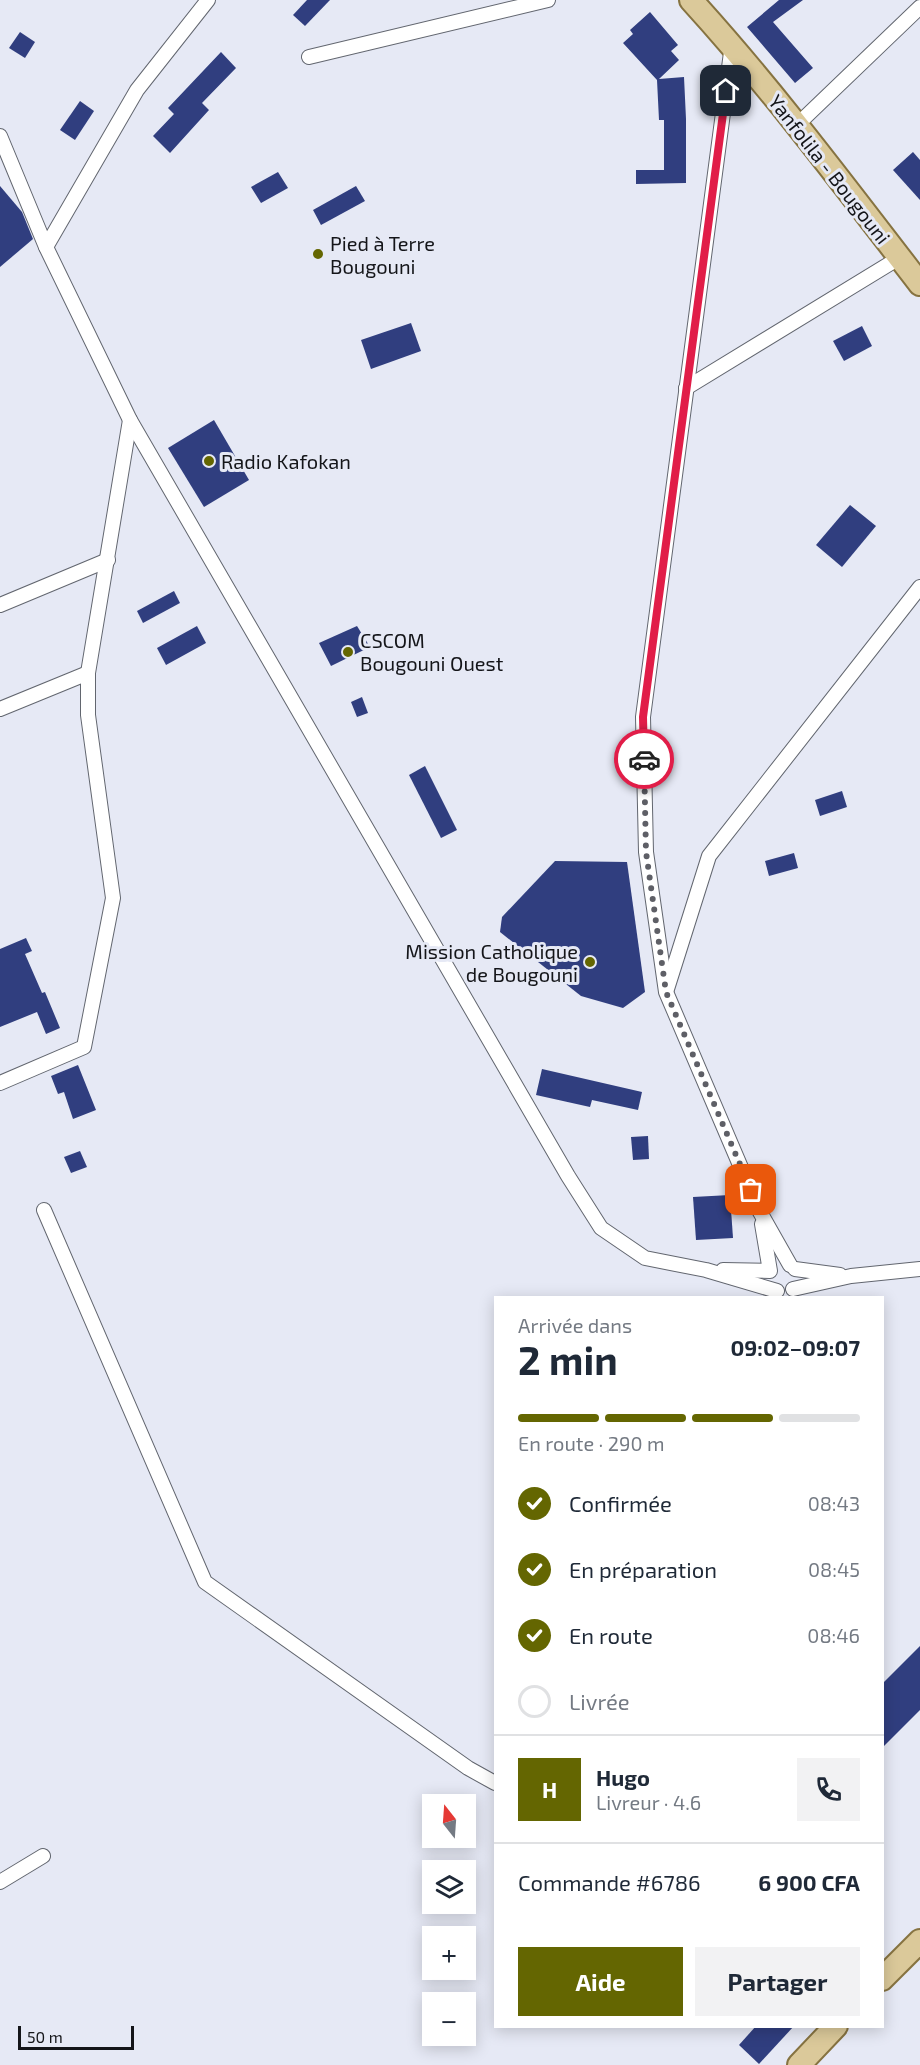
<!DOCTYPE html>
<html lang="fr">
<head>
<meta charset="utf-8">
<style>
	:root { --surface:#fff; --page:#f2f2f3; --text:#1f2937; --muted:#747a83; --line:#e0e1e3; --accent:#646601 }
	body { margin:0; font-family:"Exo 2",sans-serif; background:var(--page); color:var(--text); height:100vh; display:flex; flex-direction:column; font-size:22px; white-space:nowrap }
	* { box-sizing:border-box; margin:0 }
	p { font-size:20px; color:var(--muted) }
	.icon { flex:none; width:33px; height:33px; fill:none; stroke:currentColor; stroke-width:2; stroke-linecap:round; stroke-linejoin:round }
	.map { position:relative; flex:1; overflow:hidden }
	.side { position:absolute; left:494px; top:1296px; width:390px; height:732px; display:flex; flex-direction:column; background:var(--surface); border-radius:0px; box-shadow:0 3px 15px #0003 }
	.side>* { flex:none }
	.needle { width:39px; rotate:343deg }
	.fabs { position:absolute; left:422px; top:1794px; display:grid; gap:12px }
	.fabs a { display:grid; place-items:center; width:54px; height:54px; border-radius:0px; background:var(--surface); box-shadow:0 3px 15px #0003; font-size:30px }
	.scale { position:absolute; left:18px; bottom:15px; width:116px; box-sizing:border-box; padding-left:6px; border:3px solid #141519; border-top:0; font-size:16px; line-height:21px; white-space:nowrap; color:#141519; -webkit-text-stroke:4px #e6e9f5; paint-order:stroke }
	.pin { position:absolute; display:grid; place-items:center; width:51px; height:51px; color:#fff; margin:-26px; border-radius:12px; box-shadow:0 3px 9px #0006 }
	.courier { position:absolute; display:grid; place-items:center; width:60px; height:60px; margin:-30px; border:4px solid #e11d48; border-radius:50%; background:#fff; color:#222; box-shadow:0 2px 8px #0007 }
	.head em { font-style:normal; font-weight:700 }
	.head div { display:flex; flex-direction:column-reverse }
	.head { display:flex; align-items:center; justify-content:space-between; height:102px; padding:0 24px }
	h1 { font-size:39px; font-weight:700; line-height:45px }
	.bar { display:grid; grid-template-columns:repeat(4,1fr); gap:9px 6px; align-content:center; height:72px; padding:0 24px }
	.bar i { height:8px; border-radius:4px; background:var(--line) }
	.bar .current { background:var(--accent) }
	.bar p { grid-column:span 4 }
	.line { display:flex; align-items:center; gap:15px; padding:0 24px; border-top:2px solid var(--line) }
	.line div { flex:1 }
	.round { display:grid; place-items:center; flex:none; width:63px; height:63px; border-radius:0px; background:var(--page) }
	ol { padding:0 24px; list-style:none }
	li { display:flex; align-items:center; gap:18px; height:66px }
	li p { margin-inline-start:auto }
	li .icon { padding:6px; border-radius:50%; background:var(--accent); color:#fff; stroke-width:4 }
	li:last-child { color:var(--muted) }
	li i { width:33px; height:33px; border:3px solid var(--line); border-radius:50% }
	.cta { display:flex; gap:12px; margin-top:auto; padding:12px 24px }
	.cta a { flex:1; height:69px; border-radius:0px; background:var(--accent); color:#fff; font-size:24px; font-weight:700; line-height:69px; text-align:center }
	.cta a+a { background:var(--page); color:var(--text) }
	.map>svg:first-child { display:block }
	.building { fill:#303e7f }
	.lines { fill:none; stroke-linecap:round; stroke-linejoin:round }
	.street-casing { stroke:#62666f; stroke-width:16 }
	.primary-casing { stroke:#867341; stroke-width:26 }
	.street { stroke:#fff; stroke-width:14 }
	.primary { stroke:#dbc99a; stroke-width:22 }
	.done { stroke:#5e5f66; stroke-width:6; stroke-dasharray:0 10.8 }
	.route { stroke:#e11d48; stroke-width:8 }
	.poi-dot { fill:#646601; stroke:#e6e9f5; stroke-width:2 }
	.labels { text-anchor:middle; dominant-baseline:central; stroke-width:6; stroke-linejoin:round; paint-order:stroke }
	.street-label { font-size:20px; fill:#141519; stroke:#e6e9f5 }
	.poi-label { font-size:20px; fill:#141519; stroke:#e6e9f5; text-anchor:start }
</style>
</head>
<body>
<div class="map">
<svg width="920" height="2065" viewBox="0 0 920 2065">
	<rect width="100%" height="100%" fill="#e6e9f5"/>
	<g class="building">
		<path d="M307,0H330L305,26L293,15Z"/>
		<path d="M779,0H803L773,22L813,68L795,83L747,27Z"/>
		<path d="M650,12L678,45L671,51L679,60L659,79L684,77L686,119V183L636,184V170H664V120H659L657,80L623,43L633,34L630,30Z"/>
		<path d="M20,32L35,42L25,58L9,48Z"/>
		<path d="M221,52L236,68L202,103L209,110L170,153L153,136L174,114L168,108Z"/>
		<path d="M80,101L94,111L75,140L60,130Z"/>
		<path d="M913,152L920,160V200L893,170Z"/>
		<path d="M278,172L288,188L261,203L251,187Z"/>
		<path d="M0,186L22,212L33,239L0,267Z"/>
		<path d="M356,186L365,201L321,225L313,210Z"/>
		<path d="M411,323L421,351L371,369L361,340Z"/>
		<path d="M862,326L872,346L844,361L833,341Z"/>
		<path d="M214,420L249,480L204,507L168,448Z"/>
		<path d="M850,505L876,526L842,567L816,545Z"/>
		<path d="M174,591L180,603L143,623L137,611Z"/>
		<path d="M197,626L206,643L166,665L157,648Z"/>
		<path d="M357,626L370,647L331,666L319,643Z"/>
		<path d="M362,697L368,713L357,717L351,702Z"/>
		<path d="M425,766L457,830L441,838L409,775Z"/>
		<path d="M842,791L847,807L820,816L815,800Z"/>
		<path d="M794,853L798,868L769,876L765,861Z"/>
		<path d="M555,861L627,862L645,992L623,1008L581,996L500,932L502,917Z"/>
		<path d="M26,938L32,951L25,954L42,993L45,992L60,1028L46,1034L37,1012L0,1027V949Z"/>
		<path d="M78,1065L96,1110L73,1119L64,1092L58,1094L51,1076Z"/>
		<path d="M542,1069L642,1092L638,1110L592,1100L590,1107L536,1095Z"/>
		<path d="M648,1136L649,1159L633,1160L631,1137Z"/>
		<path d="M80,1151L87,1167L71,1173L64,1157Z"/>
		<path d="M730,1195L733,1238L696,1240L693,1197Z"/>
		<path d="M920,1646V1710L882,1748V1684Z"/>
		<path d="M756,2026H794L759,2064L739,2045Z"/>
	</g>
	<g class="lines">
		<g class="street-casing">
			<g id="street">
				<path d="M732,45L643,717L646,852L666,992L760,1212L790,1265"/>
				<path d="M309,57L548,0"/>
				<path d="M797,125L920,7"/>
				<path d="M0,136L46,247L130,420L568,1176L601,1228L645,1258L706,1270L777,1291"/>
				<path d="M46,247L137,90L208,0"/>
				<path d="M686,388L899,258"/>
				<path d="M0,605L108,560"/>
				<path d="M0,709L88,673"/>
				<path d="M667,989L709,856L920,587"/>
				<path d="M0,1083L84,1047L113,898L88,715V673L130,420"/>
				<path d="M44,1210L205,1582L468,1768L495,1783"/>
				<path d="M795,1269L840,1275"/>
				<path d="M723,1270L770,1271L762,1224"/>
				<path d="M793,1289L851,1276L920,1269"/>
				<path d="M0,1882L43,1856"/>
			</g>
		</g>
		<g class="primary-casing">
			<g id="primary">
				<path d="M691,0C773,90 846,188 920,284"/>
				<path d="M882,1979L920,1941"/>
				<path d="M799,2065L836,2026"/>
			</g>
		</g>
		<use href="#street" class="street"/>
		<use href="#primary" class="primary"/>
	</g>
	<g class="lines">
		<path class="done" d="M644,759L646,852L666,992L751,1190"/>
		<path class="route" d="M644,759L643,717L726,91"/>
	</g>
	<g class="poi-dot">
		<circle cx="318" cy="254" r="6"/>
		<circle cx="209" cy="461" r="6"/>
		<circle cx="348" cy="652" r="6"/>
		<circle cx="590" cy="962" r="6"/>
	</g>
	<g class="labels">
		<g class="street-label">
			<text transform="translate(830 169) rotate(52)">Yanfolila - Bougouni</text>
		</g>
		<g class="poi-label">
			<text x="330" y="243">Pied à Terre<tspan x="330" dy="23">Bougouni</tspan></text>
			<text x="221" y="461">Radio Kafokan</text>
			<text x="360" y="640">CSCOM<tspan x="360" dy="23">Bougouni Ouest</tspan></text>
			<text x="578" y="951" text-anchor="end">Mission Catholique<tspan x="578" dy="23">de Bougouni</tspan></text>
		</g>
	</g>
</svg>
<div class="fabs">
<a><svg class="needle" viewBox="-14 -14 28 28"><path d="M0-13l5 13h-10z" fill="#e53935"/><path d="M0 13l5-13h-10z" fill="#747a83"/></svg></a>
<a><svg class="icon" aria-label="layers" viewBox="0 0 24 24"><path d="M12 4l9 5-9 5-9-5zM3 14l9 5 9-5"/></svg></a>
<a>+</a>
<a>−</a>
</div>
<div class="scale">50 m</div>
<div class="pin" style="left:751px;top:1190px;background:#ea580c"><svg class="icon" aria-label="bag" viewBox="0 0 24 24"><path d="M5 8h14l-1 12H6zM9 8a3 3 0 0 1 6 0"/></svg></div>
<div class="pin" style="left:726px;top:91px;background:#1f2937"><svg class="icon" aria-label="home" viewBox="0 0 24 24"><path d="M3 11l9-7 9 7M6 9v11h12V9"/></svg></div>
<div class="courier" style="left:644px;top:759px"><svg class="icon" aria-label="car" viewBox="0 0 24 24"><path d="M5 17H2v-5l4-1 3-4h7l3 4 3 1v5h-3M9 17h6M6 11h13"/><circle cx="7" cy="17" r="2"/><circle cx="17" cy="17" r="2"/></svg></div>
<section class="side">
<div class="head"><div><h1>2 min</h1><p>Arrivée dans</p></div><em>09:02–09:07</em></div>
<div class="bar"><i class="current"></i><i class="current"></i><i class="current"></i><i></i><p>En route · 290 m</p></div>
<ol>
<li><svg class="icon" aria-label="check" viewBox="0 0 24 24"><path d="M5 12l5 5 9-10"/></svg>Confirmée<p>08:43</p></li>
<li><svg class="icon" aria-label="check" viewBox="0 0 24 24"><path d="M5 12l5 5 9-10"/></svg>En préparation<p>08:45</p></li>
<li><svg class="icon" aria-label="check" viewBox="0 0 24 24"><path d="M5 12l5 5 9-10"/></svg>En route<p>08:46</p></li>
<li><i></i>Livrée</li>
</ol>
<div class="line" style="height:108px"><b class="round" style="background:var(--accent);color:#fff">H</b><div><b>Hugo</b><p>Livreur · 4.6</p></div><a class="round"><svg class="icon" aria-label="phone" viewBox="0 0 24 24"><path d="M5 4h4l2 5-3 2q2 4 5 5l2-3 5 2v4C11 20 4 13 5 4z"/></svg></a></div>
<div class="line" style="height:78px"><div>Commande #6786</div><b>6 900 CFA</b></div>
<div class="cta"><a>Aide</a><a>Partager</a></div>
</section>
</div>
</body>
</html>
